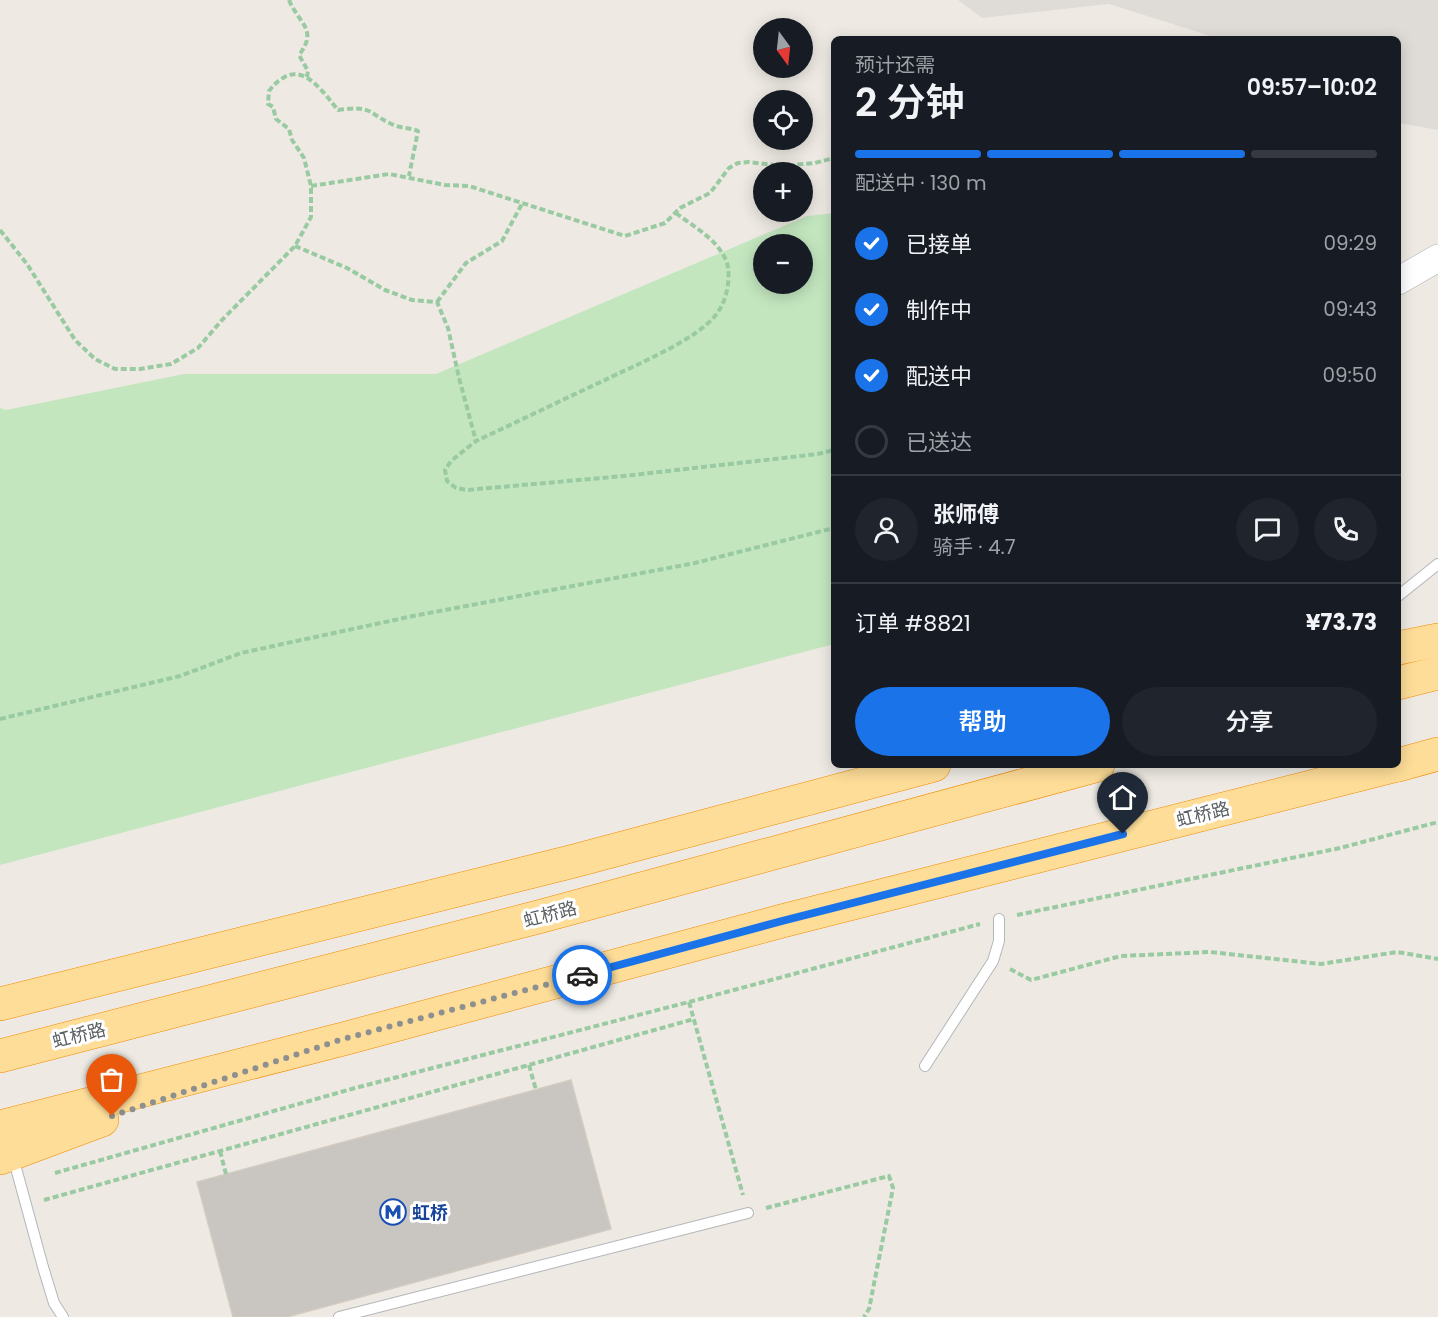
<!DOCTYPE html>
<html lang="zh">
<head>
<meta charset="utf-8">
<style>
	:root { --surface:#171b24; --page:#20242c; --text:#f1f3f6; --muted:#9ea1a6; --line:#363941; --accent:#1a73e8 }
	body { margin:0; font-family:Poppins,"Noto Sans SC",sans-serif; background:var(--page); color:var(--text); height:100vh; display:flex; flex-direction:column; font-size:22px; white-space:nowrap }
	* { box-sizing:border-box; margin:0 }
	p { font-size:20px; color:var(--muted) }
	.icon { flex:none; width:33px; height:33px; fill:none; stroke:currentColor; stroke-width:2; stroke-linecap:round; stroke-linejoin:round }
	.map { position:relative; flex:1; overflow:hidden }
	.panel { position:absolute; left:831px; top:36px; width:570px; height:732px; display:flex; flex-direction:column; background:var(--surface); border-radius:9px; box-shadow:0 3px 15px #0003 }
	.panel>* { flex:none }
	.needle { width:39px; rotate:165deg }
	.buttons { position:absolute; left:753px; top:18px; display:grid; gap:12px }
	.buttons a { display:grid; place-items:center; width:60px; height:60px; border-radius:50%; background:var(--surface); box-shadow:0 3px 15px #0003; font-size:30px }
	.pin { position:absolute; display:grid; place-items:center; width:51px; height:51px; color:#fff; margin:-62px -26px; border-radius:50% 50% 50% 0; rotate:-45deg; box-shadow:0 0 6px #0007 }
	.pin .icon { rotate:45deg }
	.courier { position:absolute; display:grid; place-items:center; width:60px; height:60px; margin:-30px; border:4px solid #1a73e8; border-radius:50%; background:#fff; color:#222; box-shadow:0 2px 8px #0007 }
	.head em { font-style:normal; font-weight:600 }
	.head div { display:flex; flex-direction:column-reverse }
	.head { display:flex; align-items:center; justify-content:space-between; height:102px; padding:0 24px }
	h1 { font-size:39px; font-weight:600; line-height:45px }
	.bar { display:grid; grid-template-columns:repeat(4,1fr); gap:9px 6px; align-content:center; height:72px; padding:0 24px }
	.bar i { height:8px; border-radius:4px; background:var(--line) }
	.bar .current { background:var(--accent) }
	.bar p { grid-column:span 4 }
	.line { display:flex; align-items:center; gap:15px; padding:0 24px; border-top:2px solid var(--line) }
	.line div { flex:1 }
	.round { display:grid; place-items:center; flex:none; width:63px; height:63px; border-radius:32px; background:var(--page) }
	ol { padding:0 24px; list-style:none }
	li { display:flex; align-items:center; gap:18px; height:66px }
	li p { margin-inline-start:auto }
	li .icon { padding:6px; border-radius:50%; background:var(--accent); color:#fff; stroke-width:4 }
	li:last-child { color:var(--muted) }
	li i { width:33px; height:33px; border:3px solid var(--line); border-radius:50% }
	.primary-button { display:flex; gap:12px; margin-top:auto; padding:12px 24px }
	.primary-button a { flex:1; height:69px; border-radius:36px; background:var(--accent); color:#fff; font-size:24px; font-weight:600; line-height:69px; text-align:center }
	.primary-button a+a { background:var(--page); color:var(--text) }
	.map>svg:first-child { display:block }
	.industrial { fill:#dfdcd7 }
	.green { fill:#c3e6bf; fill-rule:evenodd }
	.building { fill:#c9c5c0; stroke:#d3cbc1; stroke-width:1.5 }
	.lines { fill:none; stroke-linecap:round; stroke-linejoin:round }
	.service-casing { stroke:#b3b7ba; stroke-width:12 }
	.tertiary-casing { stroke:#b3b7ba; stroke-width:28 }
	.trunk-casing { stroke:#f18a00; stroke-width:34 }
	.path { stroke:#99caa2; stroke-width:4; stroke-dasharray:6 3; stroke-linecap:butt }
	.service { stroke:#fff; stroke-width:10 }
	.tertiary { stroke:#fff; stroke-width:27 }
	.trunk { stroke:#fedd98; stroke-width:33 }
	.done { stroke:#8e9090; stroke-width:6; stroke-dasharray:0 10.8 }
	.route { stroke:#1a73e8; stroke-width:8 }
	.labels { text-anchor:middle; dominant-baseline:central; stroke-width:6; stroke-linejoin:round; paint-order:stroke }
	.street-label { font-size:18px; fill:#5b6064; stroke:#fff }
	.transit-label { font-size:18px; font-weight:bold; fill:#164399; stroke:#fff; text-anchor:start }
</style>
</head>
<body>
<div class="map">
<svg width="1438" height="1317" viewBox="0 0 1438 1317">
	<rect width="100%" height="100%" fill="#eeeae3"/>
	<path class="industrial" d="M958,0H1438V130L1398,123V39H1220L1109,4L982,18Z"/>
	<path class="green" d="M834,213V644L0,865V408L6,410L184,374H436L807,216ZM764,244H802V284H764Z"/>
	<path class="building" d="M571,1080L611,1229L287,1317H233L197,1182Z"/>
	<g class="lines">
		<g class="service-casing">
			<g id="service">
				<path d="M1398,596L1438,564"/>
				<path d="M925,1066L993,961L999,941V919"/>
				<path d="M13,1157L43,1267L54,1303L63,1317"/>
				<path d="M339,1317L748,1213"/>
			</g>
		</g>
		<g class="tertiary-casing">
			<path id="tertiary" d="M1398,281L1438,258"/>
		</g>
		<g class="trunk-casing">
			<g id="trunk">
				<path d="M1398,648L1438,640"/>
				<path d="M1398,683L1438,673"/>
				<path d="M1398,765L1438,754"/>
				<path d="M0,1004L574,861L934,765"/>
				<path d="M0,1056L542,916L1098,765"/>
				<path d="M0,1127L343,1039L782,921L1397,765"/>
				<path d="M0,1158L102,1120"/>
			</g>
		</g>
		<g class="path">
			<path d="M289,0C298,23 319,29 299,55L308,71L307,77"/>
			<path d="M311,186L389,174L445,185L469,186L625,236L665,223L680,208L710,193L729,168L738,163L749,162L782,166L815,163L834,158"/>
			<path d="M676,213C694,227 719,240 727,263C731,278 727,299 718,312C700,339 635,365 605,380C562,400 519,421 476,441L451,461L445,470L447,481L456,488L467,490L624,476L818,454L834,450"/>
			<path d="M0,230L27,264L75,340L95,359L115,369H140L171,364L198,348L222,320L295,246L311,217V186L304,158L292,140L289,129L276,119L273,107L268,104L269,91C273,86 277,81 283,78C305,63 326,96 338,110C375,105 367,114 396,126C403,128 410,128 418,131L409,176"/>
			<path d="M295,246L347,268L385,290L412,300L437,302L448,328L459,378L476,441"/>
			<path d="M437,302L466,263L502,241L523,202"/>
			<path d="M0,719L180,676L241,653L413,616L695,563L834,528"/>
			<path d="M1017,915L1340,848L1438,822"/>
			<path d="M1010,969L1031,980L1121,956L1210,952L1321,964L1397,952L1438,959"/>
			<path d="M689,1002L743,1195"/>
			<path d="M529,1065L536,1090"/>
			<path d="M220,1151L226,1174"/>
			<path d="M55,1173L355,1088L689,1002L980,924"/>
			<path d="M44,1200L694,1019"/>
			<path d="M766,1208L889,1176L893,1188L869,1309L864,1317"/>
		</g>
		<use href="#service" class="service"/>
		<use href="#tertiary" class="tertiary"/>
		<use href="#trunk" class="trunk"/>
	</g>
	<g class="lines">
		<path class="done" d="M112,1116L343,1039L582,975"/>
		<path class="route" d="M582,975L782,921L1123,834"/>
	</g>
	<defs>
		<g id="metro-ring" transform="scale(1.35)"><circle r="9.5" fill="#fff" stroke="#1a4fb4" stroke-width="1.5"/><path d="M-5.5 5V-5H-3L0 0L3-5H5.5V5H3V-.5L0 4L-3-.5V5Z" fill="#1a4fb4"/></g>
	</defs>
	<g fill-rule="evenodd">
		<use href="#metro-ring" x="393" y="1212"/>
	</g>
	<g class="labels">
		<g class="street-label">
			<text transform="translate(1203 814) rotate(-14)">虹桥路</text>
			<text transform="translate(550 914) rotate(-15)">虹桥路</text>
			<text transform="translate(79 1035) rotate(-14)">虹桥路</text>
		</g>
		<g class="transit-label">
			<text x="412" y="1212">虹桥</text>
		</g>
	</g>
</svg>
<div class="buttons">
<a><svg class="needle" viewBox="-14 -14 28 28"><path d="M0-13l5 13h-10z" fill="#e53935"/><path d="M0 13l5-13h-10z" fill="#9ea1a6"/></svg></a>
<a><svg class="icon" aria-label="locate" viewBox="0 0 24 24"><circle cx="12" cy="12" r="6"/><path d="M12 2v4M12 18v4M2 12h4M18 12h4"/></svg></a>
<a>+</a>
<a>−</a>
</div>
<div class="pin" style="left:112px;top:1116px;background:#ea580c"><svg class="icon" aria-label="bag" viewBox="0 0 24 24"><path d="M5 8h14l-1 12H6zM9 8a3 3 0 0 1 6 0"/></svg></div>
<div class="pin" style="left:1123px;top:834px;background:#1f2937"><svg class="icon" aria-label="home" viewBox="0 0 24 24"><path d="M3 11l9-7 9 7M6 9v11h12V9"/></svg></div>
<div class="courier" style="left:582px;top:975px"><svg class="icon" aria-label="car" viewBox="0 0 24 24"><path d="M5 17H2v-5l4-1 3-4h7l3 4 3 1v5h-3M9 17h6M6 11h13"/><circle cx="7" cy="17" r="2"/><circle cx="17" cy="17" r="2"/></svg></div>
<section class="panel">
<div class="head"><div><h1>2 分钟</h1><p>预计还需</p></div><em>09:57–10:02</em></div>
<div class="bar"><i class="current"></i><i class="current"></i><i class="current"></i><i></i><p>配送中 · 130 m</p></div>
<ol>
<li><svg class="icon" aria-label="check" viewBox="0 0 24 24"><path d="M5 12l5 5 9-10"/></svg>已接单<p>09:29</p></li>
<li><svg class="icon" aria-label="check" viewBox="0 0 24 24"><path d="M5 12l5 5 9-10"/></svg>制作中<p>09:43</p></li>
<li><svg class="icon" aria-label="check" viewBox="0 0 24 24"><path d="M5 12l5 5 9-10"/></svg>配送中<p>09:50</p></li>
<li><i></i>已送达</li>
</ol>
<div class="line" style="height:108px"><a class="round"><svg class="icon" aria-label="person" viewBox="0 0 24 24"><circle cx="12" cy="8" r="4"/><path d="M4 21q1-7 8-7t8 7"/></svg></a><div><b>张师傅</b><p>骑手 · 4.7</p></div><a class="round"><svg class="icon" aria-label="chat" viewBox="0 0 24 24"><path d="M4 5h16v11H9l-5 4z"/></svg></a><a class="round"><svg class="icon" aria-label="phone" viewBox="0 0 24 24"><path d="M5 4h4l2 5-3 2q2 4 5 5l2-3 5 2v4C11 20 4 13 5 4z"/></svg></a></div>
<div class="line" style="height:78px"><div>订单 #8821</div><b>¥73.73</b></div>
<div class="primary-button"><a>帮助</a><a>分享</a></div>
</section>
</div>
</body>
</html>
